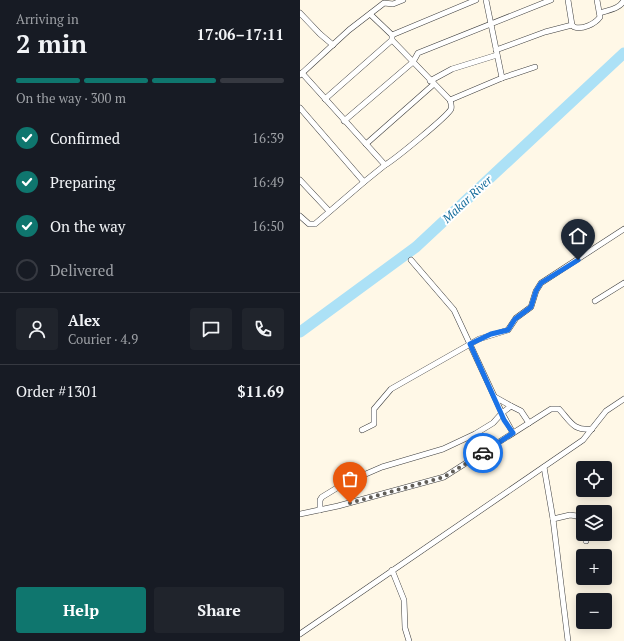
<!DOCTYPE html>
<html lang="en">
<head>
<meta charset="utf-8">
<style>
	:root { --surface:#171b24; --page:#20242c; --text:#f1f3f6; --muted:#9ea1a6; --line:#363941; --accent:#0f766e }
	body { margin:0; font-family:"PT Serif",serif; background:var(--page); color:var(--text); height:100vh; display:flex; flex-direction:column; font-size:15px; white-space:nowrap }
	* { box-sizing:border-box; margin:0 }
	p { font-size:13px; color:var(--muted) }
	.icon { flex:none; width:22px; height:22px; fill:none; stroke:currentColor; stroke-width:2; stroke-linecap:round; stroke-linejoin:round }
	.map { position:relative; flex:1; overflow:hidden }
	.drawer { display:flex; flex-direction:column; background:var(--surface); width:300px }
	.drawer>* { flex:none }
	.fabs { position:absolute; left:276px; top:461px; display:grid; gap:8px }
	.fabs a { display:grid; place-items:center; width:36px; height:36px; border-radius:4px; background:var(--surface); box-shadow:0 2px 10px #0003; font-size:20px }
	.pin { position:absolute; display:grid; place-items:center; width:34px; height:34px; color:#fff; margin:-41px -17px; border-radius:50% 50% 50% 0; rotate:-45deg; box-shadow:0 0 4px #0007 }
	.pin .icon { rotate:45deg }
	.courier { position:absolute; display:grid; place-items:center; width:40px; height:40px; margin:-20px; border:3px solid #1a73e8; border-radius:50%; background:#fff; color:#222; box-shadow:0 1px 5px #0007 }
	.head em { font-style:normal; font-weight:700 }
	.head div { display:flex; flex-direction:column-reverse }
	.head { display:flex; align-items:center; justify-content:space-between; height:68px; padding:0 16px }
	h1 { font-size:26px; font-weight:700; line-height:30px }
	.bar { display:grid; grid-template-columns:repeat(4,1fr); gap:6px 4px; align-content:center; height:48px; padding:0 16px }
	.bar i { height:5px; border-radius:3px; background:var(--line) }
	.bar .selected { background:var(--accent) }
	.bar p { grid-column:span 4 }
	.line { display:flex; align-items:center; gap:10px; padding:0 16px; border-top:1px solid var(--line) }
	.line div { flex:1 }
	.round { display:grid; place-items:center; flex:none; width:42px; height:42px; border-radius:4px; background:var(--page) }
	ol { padding:0 16px; list-style:none }
	li { display:flex; align-items:center; gap:12px; height:44px }
	li p { margin-inline-start:auto }
	li .icon { padding:4px; border-radius:50%; background:var(--accent); color:#fff; stroke-width:4 }
	li:last-child { color:var(--muted) }
	li i { width:22px; height:22px; border:2px solid var(--line); border-radius:50% }
	.action { display:flex; gap:8px; margin-top:auto; padding:8px 16px }
	.action a { flex:1; height:46px; border-radius:4px; background:var(--accent); color:#fff; font-size:16px; font-weight:700; line-height:46px; text-align:center }
	.action a+a { background:var(--page); color:var(--text) }
	main { display:flex; flex:1; min-height:0 }
	.map>svg:first-child { display:block }
	.lines { fill:none; stroke-linecap:round; stroke-linejoin:round }
	.river { stroke:#ace1f6; stroke-width:11 }
	.street-casing { stroke:#3d3d3d; stroke-width:6 }
	.street { stroke:#fff; stroke-width:5 }
	.done { stroke:#605d57; stroke-width:4; stroke-dasharray:0 7.2 }
	.route { stroke:#1a73e8; stroke-width:5 }
	.labels { text-anchor:middle; dominant-baseline:central; stroke-width:4; stroke-linejoin:round; paint-order:stroke }
	.water-label { font-size:12px; font-style:italic; fill:#146c9b; stroke:#fff }
</style>
</head>
<body>
<main>
<section class="drawer">
<div class="head"><div><h1>2 min</h1><p>Arriving in</p></div><em>17:06–17:11</em></div>
<div class="bar"><i class="selected"></i><i class="selected"></i><i class="selected"></i><i></i><p>On the way · 300 m</p></div>
<ol>
<li><svg class="icon" aria-label="check" viewBox="0 0 24 24"><path d="M5 12l5 5 9-10"/></svg>Confirmed<p>16:39</p></li>
<li><svg class="icon" aria-label="check" viewBox="0 0 24 24"><path d="M5 12l5 5 9-10"/></svg>Preparing<p>16:49</p></li>
<li><svg class="icon" aria-label="check" viewBox="0 0 24 24"><path d="M5 12l5 5 9-10"/></svg>On the way<p>16:50</p></li>
<li><i></i>Delivered</li>
</ol>
<div class="line" style="height:72px"><a class="round"><svg class="icon" aria-label="person" viewBox="0 0 24 24"><circle cx="12" cy="8" r="4"/><path d="M4 21q1-7 8-7t8 7"/></svg></a><div><b>Alex</b><p>Courier · 4.9</p></div><a class="round"><svg class="icon" aria-label="chat" viewBox="0 0 24 24"><path d="M4 5h16v11H9l-5 4z"/></svg></a><a class="round"><svg class="icon" aria-label="phone" viewBox="0 0 24 24"><path d="M5 4h4l2 5-3 2q2 4 5 5l2-3 5 2v4C11 20 4 13 5 4z"/></svg></a></div>
<div class="line" style="height:52px"><div>Order #1301</div><b>$11.69</b></div>
<div class="action"><a>Help</a><a>Share</a></div>
</section>
<div class="map">
<svg width="324" height="641" viewBox="0 0 324 641">
	<rect width="100%" height="100%" fill="#fff8e7"/>
	<g class="lines">
		<path class="river" d="M0,332L116,247L324,53"/>
		<g class="street-casing">
			<g id="street">
				<path d="M186,0L202,78L235,67"/>
				<path d="M0,13L20,34L33,45"/>
				<path d="M300,13C308,10 320,9 324,0"/>
				<path d="M272,25L274,27C282,30 295,24 300,17L297,0"/>
				<path d="M92,35L176,0"/>
				<path d="M196,50L245,32L272,25L268,0"/>
				<path d="M2,73L85,165C94,160 148,116 151,109C152,106 151,103 150,100L92,40V35L70,14"/>
				<path d="M0,75L49,30L84,3L93,4L103,0"/>
				<path d="M130,81L152,69L197,55"/>
				<path d="M25,99L92,40"/>
				<path d="M150,100L202,78"/>
				<path d="M0,108L64,182L85,165"/>
				<path d="M44,121L113,62L118,53L251,0"/>
				<path d="M66,144L134,84"/>
				<path d="M0,180L29,211"/>
				<path d="M0,216L9,224H15L64,182"/>
				<path d="M295,301L324,283"/>
				<path d="M195,397L211,406"/>
				<path d="M62,430L74,424V409L91,389L179,339L208,330L216,318L231,307L236,291L241,283L324,229"/>
				<path d="M213,433L202,413L211,406L221,411L229,423"/>
				<path d="M244,467L253,519L268,641"/>
				<path d="M20,510V500L22,497L45,483L82,467L143,449L175,434L193,423L202,413L154,310L111,260"/>
				<path d="M0,514L38,506L144,477L251,409H259C271,422 273,431 292,429"/>
				<path d="M253,519L270,515L277,516L280,520L283,531"/>
				<path d="M284,534L286,541"/>
				<path d="M92,570L104,600L105,628L109,641"/>
				<path d="M0,634L283,440L306,411L324,399"/>
			</g>
		</g>
		<use href="#street" class="street"/>
	</g>
	<g class="lines">
		<path class="done" d="M50,503L144,477L183,453"/>
		<path class="route" d="M183,453L213,433L204,420L170,344L191,334L208,330L215,319L231,307L236,291L241,283L278,260"/>
	</g>
	<g class="labels">
		<g class="water-label">
			<text transform="translate(167 199) rotate(-43)">Makar River</text>
		</g>
	</g>
</svg>
<div class="fabs">
<a><svg class="icon" aria-label="locate" viewBox="0 0 24 24"><circle cx="12" cy="12" r="6"/><path d="M12 2v4M12 18v4M2 12h4M18 12h4"/></svg></a>
<a><svg class="icon" aria-label="layers" viewBox="0 0 24 24"><path d="M12 4l9 5-9 5-9-5zM3 14l9 5 9-5"/></svg></a>
<a>+</a>
<a>−</a>
</div>
<div class="pin" style="left:50px;top:503px;background:#ea580c"><svg class="icon" aria-label="bag" viewBox="0 0 24 24"><path d="M5 8h14l-1 12H6zM9 8a3 3 0 0 1 6 0"/></svg></div>
<div class="pin" style="left:278px;top:260px;background:#1f2937"><svg class="icon" aria-label="home" viewBox="0 0 24 24"><path d="M3 11l9-7 9 7M6 9v11h12V9"/></svg></div>
<div class="courier" style="left:183px;top:453px"><svg class="icon" aria-label="car" viewBox="0 0 24 24"><path d="M5 17H2v-5l4-1 3-4h7l3 4 3 1v5h-3M9 17h6M6 11h13"/><circle cx="7" cy="17" r="2"/><circle cx="17" cy="17" r="2"/></svg></div>
</div>
</main>
</body>
</html>
